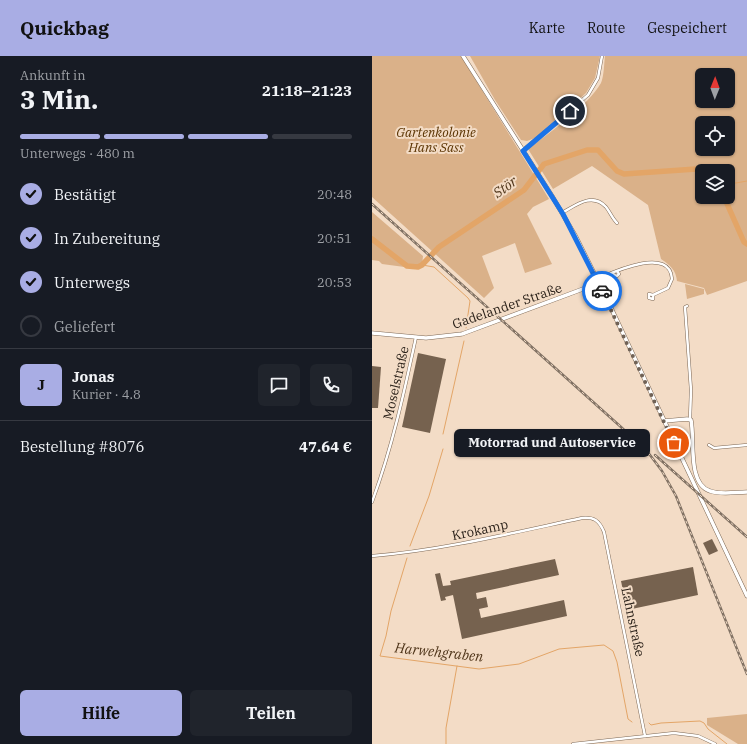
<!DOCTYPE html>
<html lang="de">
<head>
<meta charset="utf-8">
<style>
	:root { --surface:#171b24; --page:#20242c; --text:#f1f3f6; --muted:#9ea1a6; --line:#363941; --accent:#a9ade4 }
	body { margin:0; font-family:"IBM Plex Serif",serif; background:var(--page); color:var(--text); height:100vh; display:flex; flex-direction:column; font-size:15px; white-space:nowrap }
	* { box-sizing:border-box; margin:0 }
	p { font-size:13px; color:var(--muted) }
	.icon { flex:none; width:22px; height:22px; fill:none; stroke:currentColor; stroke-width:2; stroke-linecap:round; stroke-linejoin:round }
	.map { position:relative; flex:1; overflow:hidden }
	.drawer { display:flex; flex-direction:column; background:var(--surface); width:372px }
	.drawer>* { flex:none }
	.needle { width:26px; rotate:1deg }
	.controls { position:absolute; left:323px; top:12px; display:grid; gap:8px }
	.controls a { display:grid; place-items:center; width:40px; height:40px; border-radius:6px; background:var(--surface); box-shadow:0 1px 3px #0004; font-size:20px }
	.pin { position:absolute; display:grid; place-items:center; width:34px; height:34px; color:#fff; margin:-17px; border:2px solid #fff; border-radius:50%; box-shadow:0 1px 4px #0007 }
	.courier { position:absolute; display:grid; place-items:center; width:40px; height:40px; margin:-20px; border:3px solid #1a73e8; border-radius:50%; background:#fff; color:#222; box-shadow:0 1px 5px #0007 }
	.bubble { position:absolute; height:28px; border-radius:6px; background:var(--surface); box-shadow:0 1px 3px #0004; font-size:13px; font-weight:700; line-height:28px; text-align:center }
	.head em { font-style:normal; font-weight:700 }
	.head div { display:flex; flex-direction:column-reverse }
	.head { display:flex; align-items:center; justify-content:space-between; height:68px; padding:0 20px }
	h1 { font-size:26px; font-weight:700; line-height:30px }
	.bar { display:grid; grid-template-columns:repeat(4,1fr); gap:6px 4px; align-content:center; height:48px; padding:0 20px }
	.bar i { height:5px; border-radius:3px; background:var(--line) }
	.bar .selected { background:var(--accent) }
	.bar p { grid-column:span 4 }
	.line { display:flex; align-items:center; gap:10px; padding:0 20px; border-top:1px solid var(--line) }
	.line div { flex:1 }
	.round { display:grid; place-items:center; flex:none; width:42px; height:42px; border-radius:6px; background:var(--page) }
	ol { padding:0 20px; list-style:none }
	li { display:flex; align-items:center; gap:12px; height:44px }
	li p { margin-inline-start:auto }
	li .icon { padding:4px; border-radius:50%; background:var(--accent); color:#111; stroke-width:4 }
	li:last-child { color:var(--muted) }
	li i { width:22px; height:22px; border:2px solid var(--line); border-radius:50% }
	.cta { display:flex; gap:8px; margin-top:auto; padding:8px 20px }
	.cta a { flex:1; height:46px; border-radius:6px; background:var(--accent); color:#111; font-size:16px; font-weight:700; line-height:46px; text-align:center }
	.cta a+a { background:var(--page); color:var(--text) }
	header { display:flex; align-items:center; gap:24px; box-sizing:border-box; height:56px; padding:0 20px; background:var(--accent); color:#111 }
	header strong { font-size:19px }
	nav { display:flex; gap:22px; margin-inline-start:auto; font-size:14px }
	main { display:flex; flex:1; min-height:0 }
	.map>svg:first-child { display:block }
	.green { fill:#dab189; fill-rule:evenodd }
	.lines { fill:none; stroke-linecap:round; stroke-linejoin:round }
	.stream { stroke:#e3a567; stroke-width:1 }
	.river { stroke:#e3a567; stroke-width:5.5 }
	.building { fill:#76624f }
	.minor-casing { stroke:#7d6855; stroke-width:3.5 }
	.tertiary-casing { stroke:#7d6855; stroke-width:4.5 }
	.minor { stroke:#fff; stroke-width:2.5 }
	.tertiary { stroke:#fff; stroke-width:3.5 }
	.rail-casing { stroke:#807163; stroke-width:2.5 }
	.rail { stroke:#f3dcc6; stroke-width:1; stroke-dasharray:3; stroke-linecap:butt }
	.done { stroke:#706256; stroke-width:4; stroke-dasharray:0 7.2 }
	.route { stroke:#1a73e8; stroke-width:5 }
	.labels { text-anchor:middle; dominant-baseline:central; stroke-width:4; stroke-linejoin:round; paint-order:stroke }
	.park-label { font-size:13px; font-style:italic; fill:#5a3300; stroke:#f3dcc6 }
	.street-label { font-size:13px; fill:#2a2119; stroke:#f3dcc6 }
	.water-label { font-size:14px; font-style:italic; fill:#4f351a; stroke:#f3dcc6 }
</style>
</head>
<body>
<header>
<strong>Quickbag</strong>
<nav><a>Karte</a><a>Route</a><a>Gespeichert</a></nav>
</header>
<main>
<section class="drawer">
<div class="head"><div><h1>3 Min.</h1><p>Ankunft in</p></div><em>21:18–21:23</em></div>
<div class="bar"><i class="selected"></i><i class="selected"></i><i class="selected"></i><i></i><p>Unterwegs · 480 m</p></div>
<ol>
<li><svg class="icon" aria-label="check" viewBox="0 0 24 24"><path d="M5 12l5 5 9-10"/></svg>Bestätigt<p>20:48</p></li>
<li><svg class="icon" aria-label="check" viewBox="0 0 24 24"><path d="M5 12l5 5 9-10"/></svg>In Zubereitung<p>20:51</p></li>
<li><svg class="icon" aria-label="check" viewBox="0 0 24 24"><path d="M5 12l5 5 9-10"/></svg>Unterwegs<p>20:53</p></li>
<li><i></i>Geliefert</li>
</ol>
<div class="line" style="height:72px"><b class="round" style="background:var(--accent);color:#111">J</b><div><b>Jonas</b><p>Kurier · 4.8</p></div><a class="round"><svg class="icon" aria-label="chat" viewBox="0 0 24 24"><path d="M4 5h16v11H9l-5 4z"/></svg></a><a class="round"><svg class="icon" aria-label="phone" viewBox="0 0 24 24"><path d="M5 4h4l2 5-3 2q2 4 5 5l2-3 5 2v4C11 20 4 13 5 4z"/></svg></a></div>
<div class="line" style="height:52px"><div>Bestellung #8076</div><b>47.64 €</b></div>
<div class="cta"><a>Hilfe</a><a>Teilen</a></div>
</section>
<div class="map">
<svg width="375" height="688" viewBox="0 0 375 688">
	<rect width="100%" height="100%" fill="#f3dcc6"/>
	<g class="green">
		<path d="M0,0H89L177,143L161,151L155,158L180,208L153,217L143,187L110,200L122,232L112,242L0,141Z"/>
		<path d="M98,0H228L223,22L214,37L163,82L155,85L149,84L123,44Z"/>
		<path d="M233,0H375V225L335,239L332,232L305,225C304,214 298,209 289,203L276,149L220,110L181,133L156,93C178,76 215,51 229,27C232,20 232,8 233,0ZM330,19H356V45H330ZM330,67H356V93H330ZM330,115H356V141H330Z"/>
		<path d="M0,156L51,200L50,209L40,212L10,208L7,205L0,204Z"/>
		<path d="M313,228L332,233V238L315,243Z"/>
		<path d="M375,658V688H366L335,669V662Z"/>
	</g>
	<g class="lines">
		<g class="stream">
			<path d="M356,127H364L375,125"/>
			<path d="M50,209L62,211L96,242L98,245L94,272"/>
			<path d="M71,378L92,285"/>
			<path d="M38,490L57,440L71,393"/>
			<path d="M35,502L19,555L14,580L8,600L107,613L147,608L187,593L232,589L241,595L245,606L256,663L260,666"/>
			<path d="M277,667L279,669L289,667L328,665L332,667L336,673L355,688"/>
			<path d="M74,688V672L85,610"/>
		</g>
		<g class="river">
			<path d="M352,141L372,186L375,188"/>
			<path d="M0,183L35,210L46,211L50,209L67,191L152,134L172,108L215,94H226L245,115L252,118L324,113L334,115"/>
		</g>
	</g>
	<g class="building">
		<path d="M46,297L74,303L58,377L30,371Z"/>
		<path d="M0,310L9,311L6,352H0Z"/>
		<path d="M292,381L298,395L291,398L285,385Z"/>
		<path d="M340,483L346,495L337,499L331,487Z"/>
		<path d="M183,503L187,519L104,537L105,543L114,541L116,551L107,553L109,562L192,544L195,560L90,583L81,539L73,541L74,544L69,545L63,518L68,517L71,530L79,529L78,525Z"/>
		<path d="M321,511L326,539L255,554L249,525Z"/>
	</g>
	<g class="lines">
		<g class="minor-casing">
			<g id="minor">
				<path d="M151,94L216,39L226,22L230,0"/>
				<path d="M190,157C204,149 220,136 234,151C238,156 240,162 245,167"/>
				<path d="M241,217L242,219L245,220L247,218L245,215"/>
				<path d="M225,223C239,217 298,189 300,223L296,232L281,239L277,238V242L281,243V239"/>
				<path d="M315,250L313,251L319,334L318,363"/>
				<path d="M337,389L342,392L375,389"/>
				<path d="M0,446C20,392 32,337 44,281"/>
				<path d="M0,500C71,494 140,477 210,462C222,461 227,464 232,476L273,680"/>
				<path d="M201,688L302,677L326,680L343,688"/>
			</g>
		</g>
		<g class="tertiary-casing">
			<g id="tertiary">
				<path d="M91,0L180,140L204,181L231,235L375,540"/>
				<path d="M0,277L54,282L90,278L227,227"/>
				<path d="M292,365L315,363L319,364C323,383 315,428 338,435C349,439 364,436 375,436"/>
			</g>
		</g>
		<use href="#minor" class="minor"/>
		<use href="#tertiary" class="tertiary"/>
		<g class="rail-casing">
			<g id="rail">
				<path d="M0,148L249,371L278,399L290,415L304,440L375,618"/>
				<path d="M283,399L375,481"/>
			</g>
		</g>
		<use href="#rail" class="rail"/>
	</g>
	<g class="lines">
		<path class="done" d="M230,235L302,387"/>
		<path class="route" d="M198,55L151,95L191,158L230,235"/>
	</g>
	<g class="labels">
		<g class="park-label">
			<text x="64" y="76">Gartenkolonie<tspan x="64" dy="15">Hans Sass</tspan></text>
		</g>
		<g class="street-label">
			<text transform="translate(135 250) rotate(-19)">Gadelander Straße</text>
			<text transform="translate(24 327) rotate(-77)">Moselstraße</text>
			<text transform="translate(108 474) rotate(-12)">Krokamp</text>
			<text transform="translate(261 566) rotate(78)">Lahnstraße</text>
		</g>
		<g class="water-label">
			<text transform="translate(133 131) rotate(-36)">Stör</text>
			<text transform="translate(67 596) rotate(6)">Harwehgraben</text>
		</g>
	</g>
</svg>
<div class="controls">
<a><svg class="needle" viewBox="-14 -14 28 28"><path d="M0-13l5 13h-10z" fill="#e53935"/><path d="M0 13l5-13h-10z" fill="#9ea1a6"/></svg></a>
<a><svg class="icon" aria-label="locate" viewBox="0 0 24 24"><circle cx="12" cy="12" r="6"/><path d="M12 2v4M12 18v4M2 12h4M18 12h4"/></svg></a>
<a><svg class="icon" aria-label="layers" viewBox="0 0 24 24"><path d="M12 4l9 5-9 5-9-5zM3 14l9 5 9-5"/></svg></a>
</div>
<div class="pin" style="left:302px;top:387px;background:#ea580c"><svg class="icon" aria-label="bag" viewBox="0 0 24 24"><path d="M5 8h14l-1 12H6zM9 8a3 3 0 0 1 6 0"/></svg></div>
<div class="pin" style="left:198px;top:55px;background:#1f2937"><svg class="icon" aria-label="home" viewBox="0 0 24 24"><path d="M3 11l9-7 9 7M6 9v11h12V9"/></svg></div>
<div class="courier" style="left:230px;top:235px"><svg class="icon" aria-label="car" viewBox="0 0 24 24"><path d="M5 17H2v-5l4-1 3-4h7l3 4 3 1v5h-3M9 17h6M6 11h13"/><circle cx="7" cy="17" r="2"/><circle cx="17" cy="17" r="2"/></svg></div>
<div class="bubble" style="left:82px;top:373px;width:196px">Motorrad und Autoservice</div>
</div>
</main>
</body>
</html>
